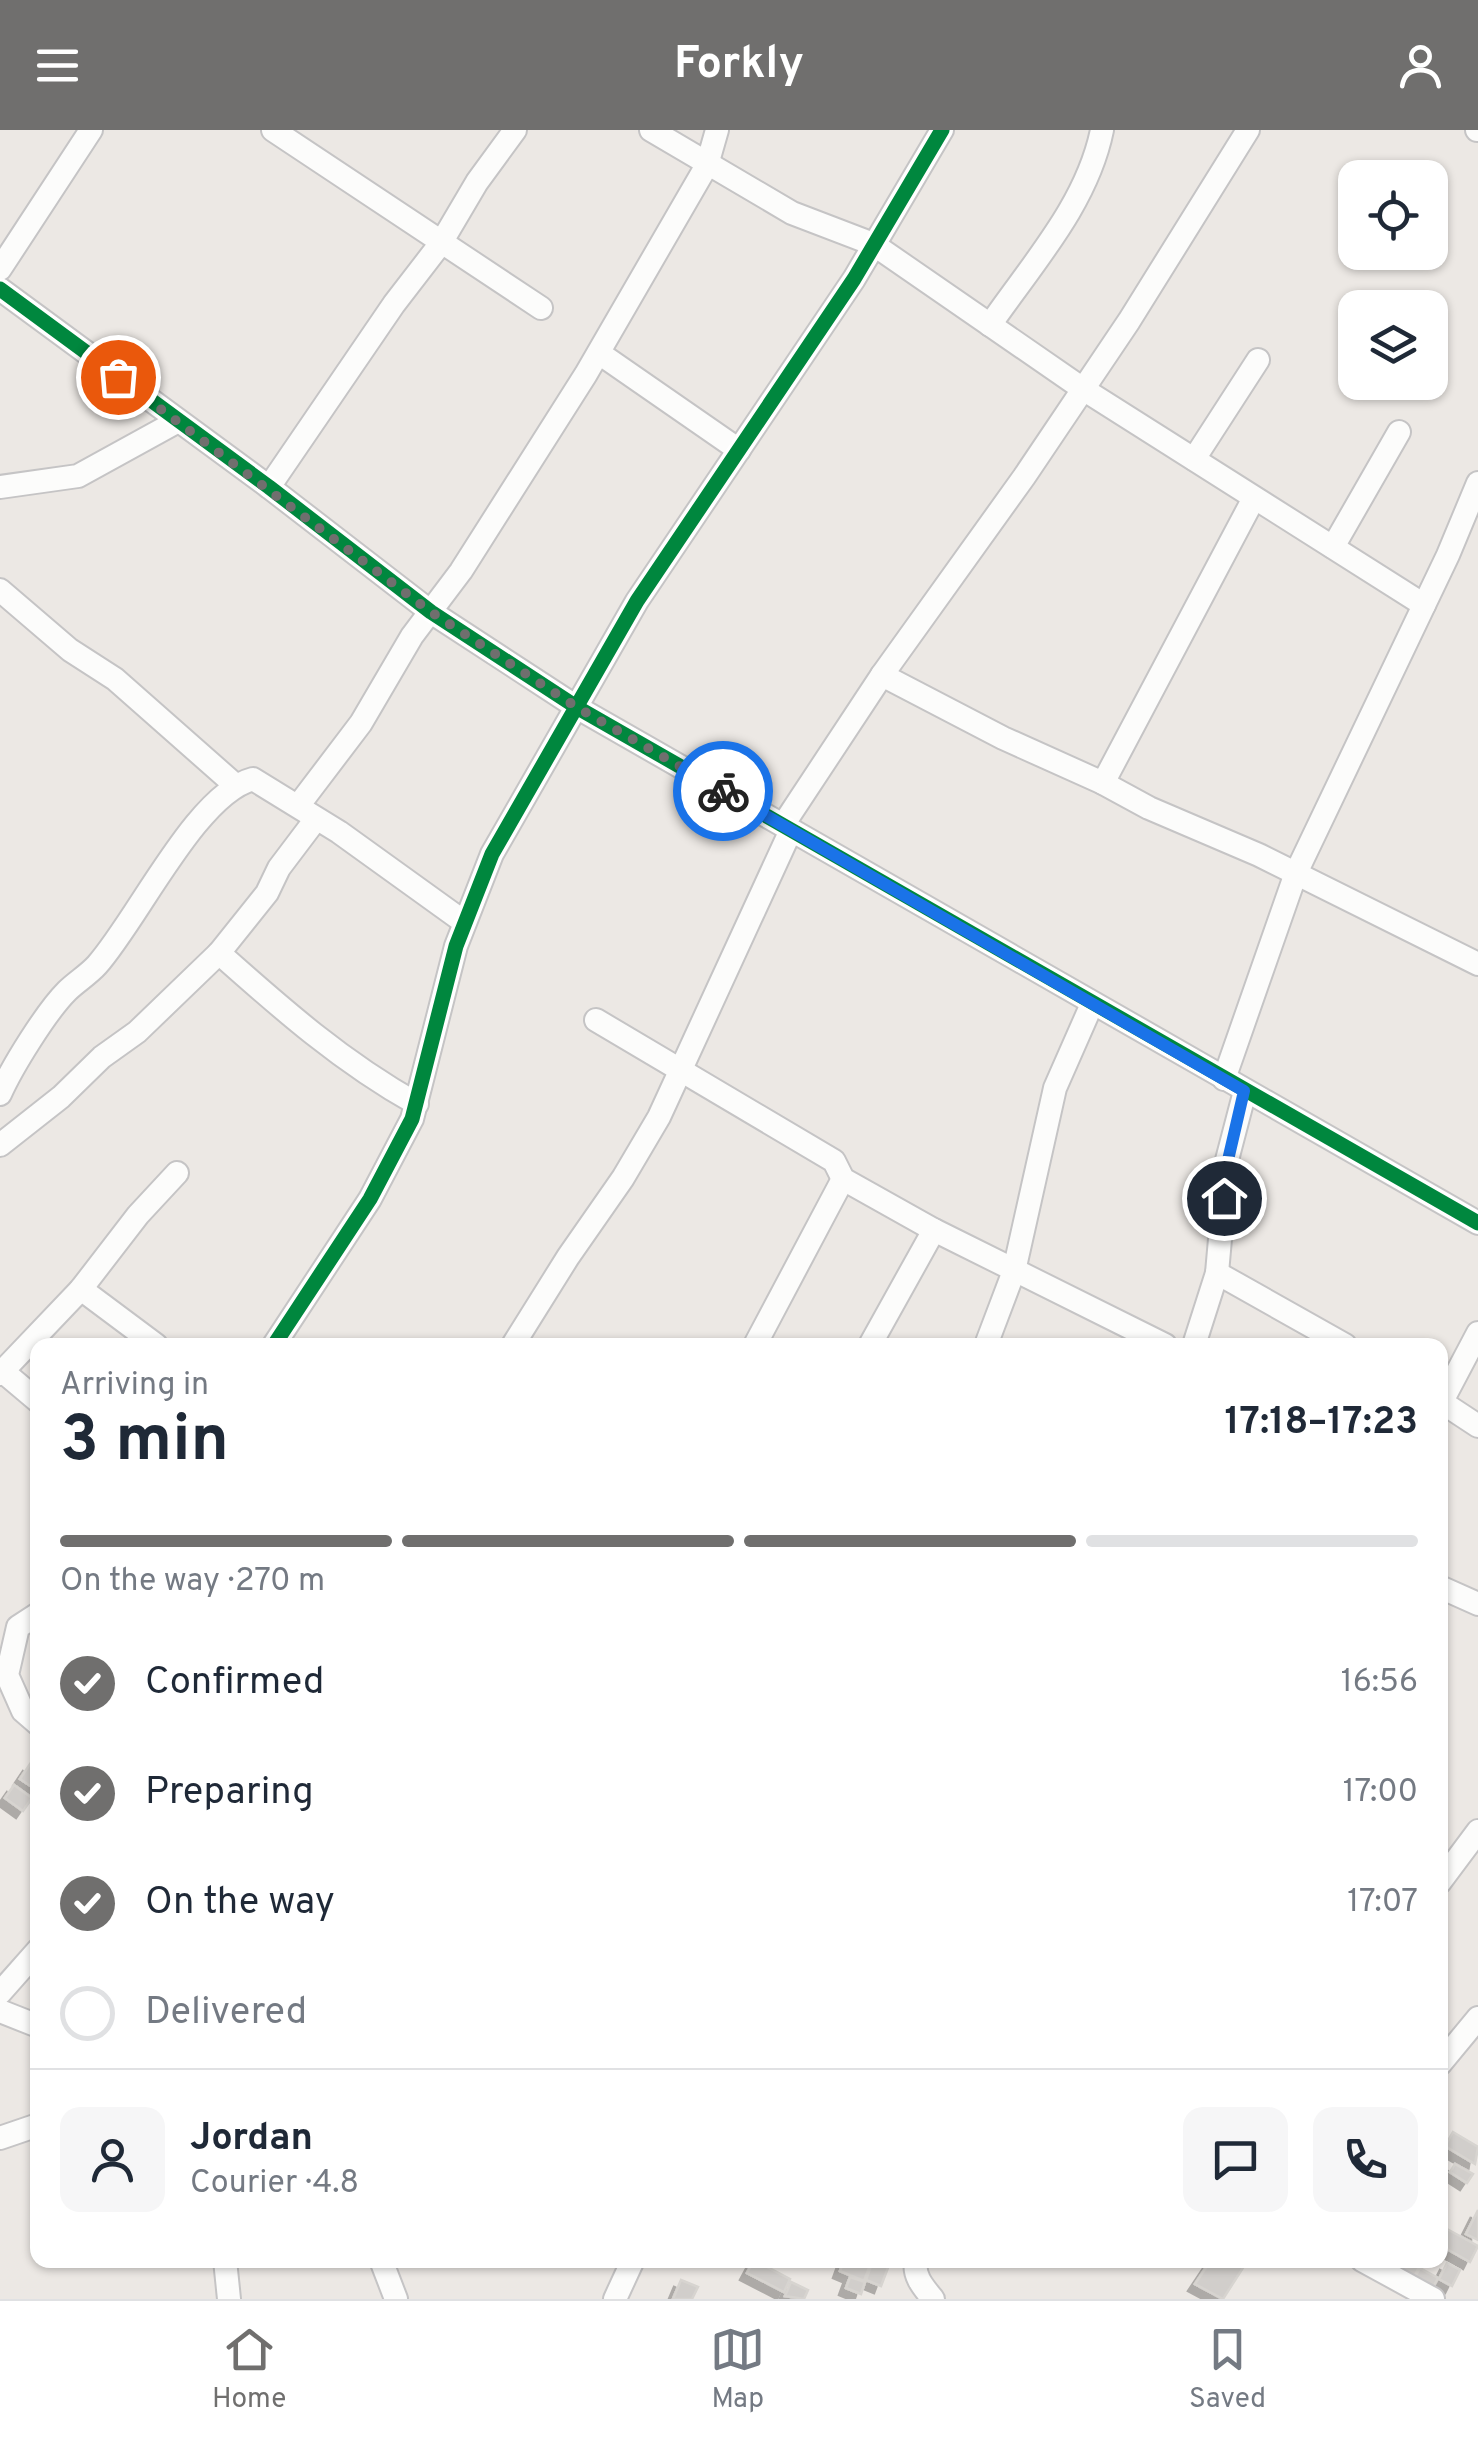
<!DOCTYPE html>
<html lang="en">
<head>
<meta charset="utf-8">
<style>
	:root { --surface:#fff; --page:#f6f6f7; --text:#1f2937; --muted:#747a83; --line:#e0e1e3; --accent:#706f6e }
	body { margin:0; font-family:Overpass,sans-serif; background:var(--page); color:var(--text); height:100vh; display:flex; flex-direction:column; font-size:38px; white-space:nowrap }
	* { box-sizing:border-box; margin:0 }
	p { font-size:32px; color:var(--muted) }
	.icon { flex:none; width:55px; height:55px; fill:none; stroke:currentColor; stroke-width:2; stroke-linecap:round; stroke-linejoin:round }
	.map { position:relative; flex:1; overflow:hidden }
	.details { position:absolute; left:30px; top:1208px; width:1418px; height:930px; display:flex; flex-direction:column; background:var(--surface); border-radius:20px; box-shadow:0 2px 8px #0004 }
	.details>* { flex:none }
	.buttons { position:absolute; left:1338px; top:30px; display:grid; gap:20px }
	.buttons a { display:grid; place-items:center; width:110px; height:110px; border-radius:20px; background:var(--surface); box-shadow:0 2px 8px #0004; font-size:50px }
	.pin { position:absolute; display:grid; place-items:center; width:85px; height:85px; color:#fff; margin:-42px; border:5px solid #fff; border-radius:50%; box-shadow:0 2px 10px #0007 }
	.courier { position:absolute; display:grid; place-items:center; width:100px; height:100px; margin:-50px; border:8px solid #1a73e8; border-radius:50%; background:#fff; color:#222; box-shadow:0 2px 12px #0007 }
	.headline em { font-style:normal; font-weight:700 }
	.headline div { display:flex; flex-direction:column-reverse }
	.headline { display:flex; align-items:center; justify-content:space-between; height:170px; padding:0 30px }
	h1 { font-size:65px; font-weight:700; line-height:75px }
	.bar { display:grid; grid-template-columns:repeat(4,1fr); gap:15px 10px; align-content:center; height:120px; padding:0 30px }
	.bar i { height:12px; border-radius:8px; background:var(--line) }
	.bar .active { background:var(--accent) }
	.bar p { grid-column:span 4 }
	.line { display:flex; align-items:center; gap:25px; padding:0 30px; border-top:2px solid var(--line) }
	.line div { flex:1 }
	.round { display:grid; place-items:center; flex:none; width:105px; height:105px; border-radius:20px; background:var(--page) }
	ol { padding:0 30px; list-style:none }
	li { display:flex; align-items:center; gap:30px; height:110px }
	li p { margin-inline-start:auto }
	li .icon { padding:10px; border-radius:50%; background:var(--accent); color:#fff; stroke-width:4 }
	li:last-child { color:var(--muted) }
	li i { width:55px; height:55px; border:5px solid var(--line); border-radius:50% }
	header { display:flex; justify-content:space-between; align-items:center; height:130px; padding:0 30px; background:var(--accent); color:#fff; font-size:45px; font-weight:700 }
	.dock { display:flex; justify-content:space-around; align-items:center; height:140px; border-top:2px solid var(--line); background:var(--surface); font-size:28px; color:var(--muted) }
	.dock a { display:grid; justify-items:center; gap:5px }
	.dock .active { color:var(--accent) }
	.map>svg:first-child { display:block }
	.building { fill:#d1cecb; stroke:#d7d4d0; stroke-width:2.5; filter:url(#shadow) }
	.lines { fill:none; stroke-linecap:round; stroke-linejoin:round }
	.minor-casing { stroke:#c5c4c5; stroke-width:26 }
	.minor { stroke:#fcfcfb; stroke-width:22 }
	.cycleway-casing { stroke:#fff; stroke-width:21 }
	.cycleway { stroke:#00873e; stroke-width:15 }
	.done { stroke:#706f6e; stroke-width:10; stroke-dasharray:0 18 }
	.route { stroke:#1a73e8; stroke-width:12 }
</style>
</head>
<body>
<header><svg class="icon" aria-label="menu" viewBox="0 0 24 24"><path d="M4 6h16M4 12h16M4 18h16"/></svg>Forkly<svg class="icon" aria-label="person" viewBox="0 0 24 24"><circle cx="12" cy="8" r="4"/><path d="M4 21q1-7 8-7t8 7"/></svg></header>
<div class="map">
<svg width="1478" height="2169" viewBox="0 0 1478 2169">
	<defs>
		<filter id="shadow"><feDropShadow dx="-7" dy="7" stdDeviation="0" flood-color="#0004"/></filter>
	</defs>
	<rect width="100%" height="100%" fill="#ece8e4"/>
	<g class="building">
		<path d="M30,1634L38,1639V1661L20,1649Z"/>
		<path d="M14,1655L32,1668L23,1681L5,1668Z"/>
		<path d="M1453,2002L1478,2017L1475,2034L1445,2016Z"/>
		<path d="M1455,2034L1473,2044L1467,2053L1450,2042Z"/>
		<path d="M1478,2080V2110L1466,2104Z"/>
		<path d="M1447,2099L1478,2116L1470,2132L1440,2115Z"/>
		<path d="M754,2130L790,2149L784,2162L747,2143Z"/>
		<path d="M844,2130H872L864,2151L840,2141Z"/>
		<path d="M873,2130H891L881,2156L866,2150Z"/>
		<path d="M1211,2130H1248L1223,2169L1195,2154Z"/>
		<path d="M1402,2130L1419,2137L1413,2149L1397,2141Z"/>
		<path d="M1447,2133L1460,2140L1452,2156L1439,2149Z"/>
		<path d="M1420,2138L1438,2148L1432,2159L1414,2149Z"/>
		<path d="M850,2147L865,2152L861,2164L846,2158Z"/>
		<path d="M681,2150L698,2157L692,2169H673Z"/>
		<path d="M791,2152L808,2160L804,2169L785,2166Z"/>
	</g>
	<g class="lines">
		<g class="minor-casing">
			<g id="minor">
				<path d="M273,0L541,178"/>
				<path d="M651,0L792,83L873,114L1083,259L1424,475"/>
				<path d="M1477,0H1478"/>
				<path d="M0,139L91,0"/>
				<path d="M0,159L269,357L431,482L578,578L1478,1093"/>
				<path d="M990,195C1032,134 1087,74 1102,0"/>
				<path d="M599,223L739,320"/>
				<path d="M1194,329L1258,230"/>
				<path d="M0,357L78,346L178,291"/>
				<path d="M269,357L394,174L441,113L477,52L515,0"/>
				<path d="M1254,368L1103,653L1149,678L1259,725L1478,834"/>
				<path d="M1333,417L1399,302"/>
				<path d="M0,460L70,520L115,549L234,654"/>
				<path d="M882,545L1003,608L1103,653"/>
				<path d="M298,676L361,593L412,506L461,441L586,244L707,35L717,0"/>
				<path d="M783,695L882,545L1024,347L1129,191L1248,0"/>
				<path d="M219,823C283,880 342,932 417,974"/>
				<path d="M596,890L834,1031L843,1049L934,1100L1165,1215"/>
				<path d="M1224,949L1296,743L1448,425L1478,353"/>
				<path d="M0,964C12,937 46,882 67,861C76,852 88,845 97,835C138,789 196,664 253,649L339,702L464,792"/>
				<path d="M0,1015L61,967L102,927L137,902L219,823L267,763L279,738L316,689"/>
				<path d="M1217,1143L1345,1215"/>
				<path d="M81,1159L156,1215"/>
				<path d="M274,1215L370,1069L412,989L456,816L492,724L637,471L854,149L942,0"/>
				<path d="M513,1215L568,1127L623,1048L659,987L791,700"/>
				<path d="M755,1215L843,1049"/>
				<path d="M870,1215L934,1100"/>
				<path d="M986,1215L1014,1141L1055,958L1092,874"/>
				<path d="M1194,1215L1217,1143L1227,1030L1245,961"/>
				<path d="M0,1239L38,1271"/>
				<path d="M0,1244L81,1159L138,1085L177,1043"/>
				<path d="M1440,1271L1478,1296"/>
				<path d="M1440,1275L1478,1203"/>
				<path d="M1440,1457L1478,1474"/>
				<path d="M38,1484L18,1497L7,1545L23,1581L38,1594"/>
				<path d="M1440,1752L1478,1701"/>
				<path d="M0,1863L38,1820"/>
				<path d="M0,1881L38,1896"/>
				<path d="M1440,1934L1478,1888"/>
				<path d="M0,2008L38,1995"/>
				<path d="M225,2130L229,2169"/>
				<path d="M381,2130L396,2169"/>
				<path d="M916,2130C913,2146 923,2157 933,2169"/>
				<path d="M1362,2130L1433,2169"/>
				<path d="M615,2169L633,2130"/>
			</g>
		</g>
		<use href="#minor" class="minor"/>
		<g class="cycleway-casing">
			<g id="cycleway">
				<path d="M0,159L269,357L431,482L578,578L1478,1093"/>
				<path d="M274,1215L370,1069L412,989L456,816L492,724L637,471L854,149L942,0"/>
			</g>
		</g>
		<use href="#cycleway" class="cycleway"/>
	</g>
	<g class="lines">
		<path class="done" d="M118,247L431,482L578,578L723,661"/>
		<path class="route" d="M723,661L1244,961L1228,1030L1224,1068"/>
	</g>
</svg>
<div class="buttons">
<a><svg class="icon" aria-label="locate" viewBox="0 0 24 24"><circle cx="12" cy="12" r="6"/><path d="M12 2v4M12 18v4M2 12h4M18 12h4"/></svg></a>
<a><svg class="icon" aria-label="layers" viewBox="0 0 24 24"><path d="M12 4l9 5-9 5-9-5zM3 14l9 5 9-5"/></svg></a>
</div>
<div class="pin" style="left:118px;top:247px;background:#ea580c"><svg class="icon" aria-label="bag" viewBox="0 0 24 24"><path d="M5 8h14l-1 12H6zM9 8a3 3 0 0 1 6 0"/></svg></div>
<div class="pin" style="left:1224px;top:1068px;background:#1f2937"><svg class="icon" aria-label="home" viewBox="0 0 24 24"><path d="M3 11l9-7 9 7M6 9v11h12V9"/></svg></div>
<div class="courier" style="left:723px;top:661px"><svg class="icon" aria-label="bike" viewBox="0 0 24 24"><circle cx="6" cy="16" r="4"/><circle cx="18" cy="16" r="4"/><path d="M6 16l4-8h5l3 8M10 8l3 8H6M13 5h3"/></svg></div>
<section class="details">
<div class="headline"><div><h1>3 min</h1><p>Arriving in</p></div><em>17:18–17:23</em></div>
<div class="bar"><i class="active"></i><i class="active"></i><i class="active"></i><i></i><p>On the way · 270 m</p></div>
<ol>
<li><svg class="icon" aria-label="check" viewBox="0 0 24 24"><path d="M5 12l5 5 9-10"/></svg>Confirmed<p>16:56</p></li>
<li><svg class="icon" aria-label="check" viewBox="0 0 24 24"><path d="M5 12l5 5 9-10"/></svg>Preparing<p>17:00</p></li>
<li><svg class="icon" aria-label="check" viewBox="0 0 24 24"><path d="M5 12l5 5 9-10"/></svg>On the way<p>17:07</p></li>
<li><i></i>Delivered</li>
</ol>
<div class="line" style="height:180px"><a class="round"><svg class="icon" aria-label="person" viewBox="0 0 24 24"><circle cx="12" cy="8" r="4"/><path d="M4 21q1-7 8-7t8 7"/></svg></a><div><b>Jordan</b><p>Courier · 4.8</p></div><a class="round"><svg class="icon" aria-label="chat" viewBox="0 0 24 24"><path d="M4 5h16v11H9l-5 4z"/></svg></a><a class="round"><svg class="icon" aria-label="phone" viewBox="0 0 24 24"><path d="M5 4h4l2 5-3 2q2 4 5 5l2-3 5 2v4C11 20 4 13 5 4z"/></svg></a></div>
</section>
</div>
<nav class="dock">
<a class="active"><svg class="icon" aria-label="home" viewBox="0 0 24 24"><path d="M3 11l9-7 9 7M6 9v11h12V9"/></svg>Home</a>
<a><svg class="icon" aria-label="map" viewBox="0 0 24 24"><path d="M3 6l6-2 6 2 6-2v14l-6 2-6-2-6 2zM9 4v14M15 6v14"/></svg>Map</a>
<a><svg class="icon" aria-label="saved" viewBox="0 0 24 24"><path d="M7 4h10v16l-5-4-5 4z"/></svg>Saved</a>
</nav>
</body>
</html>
